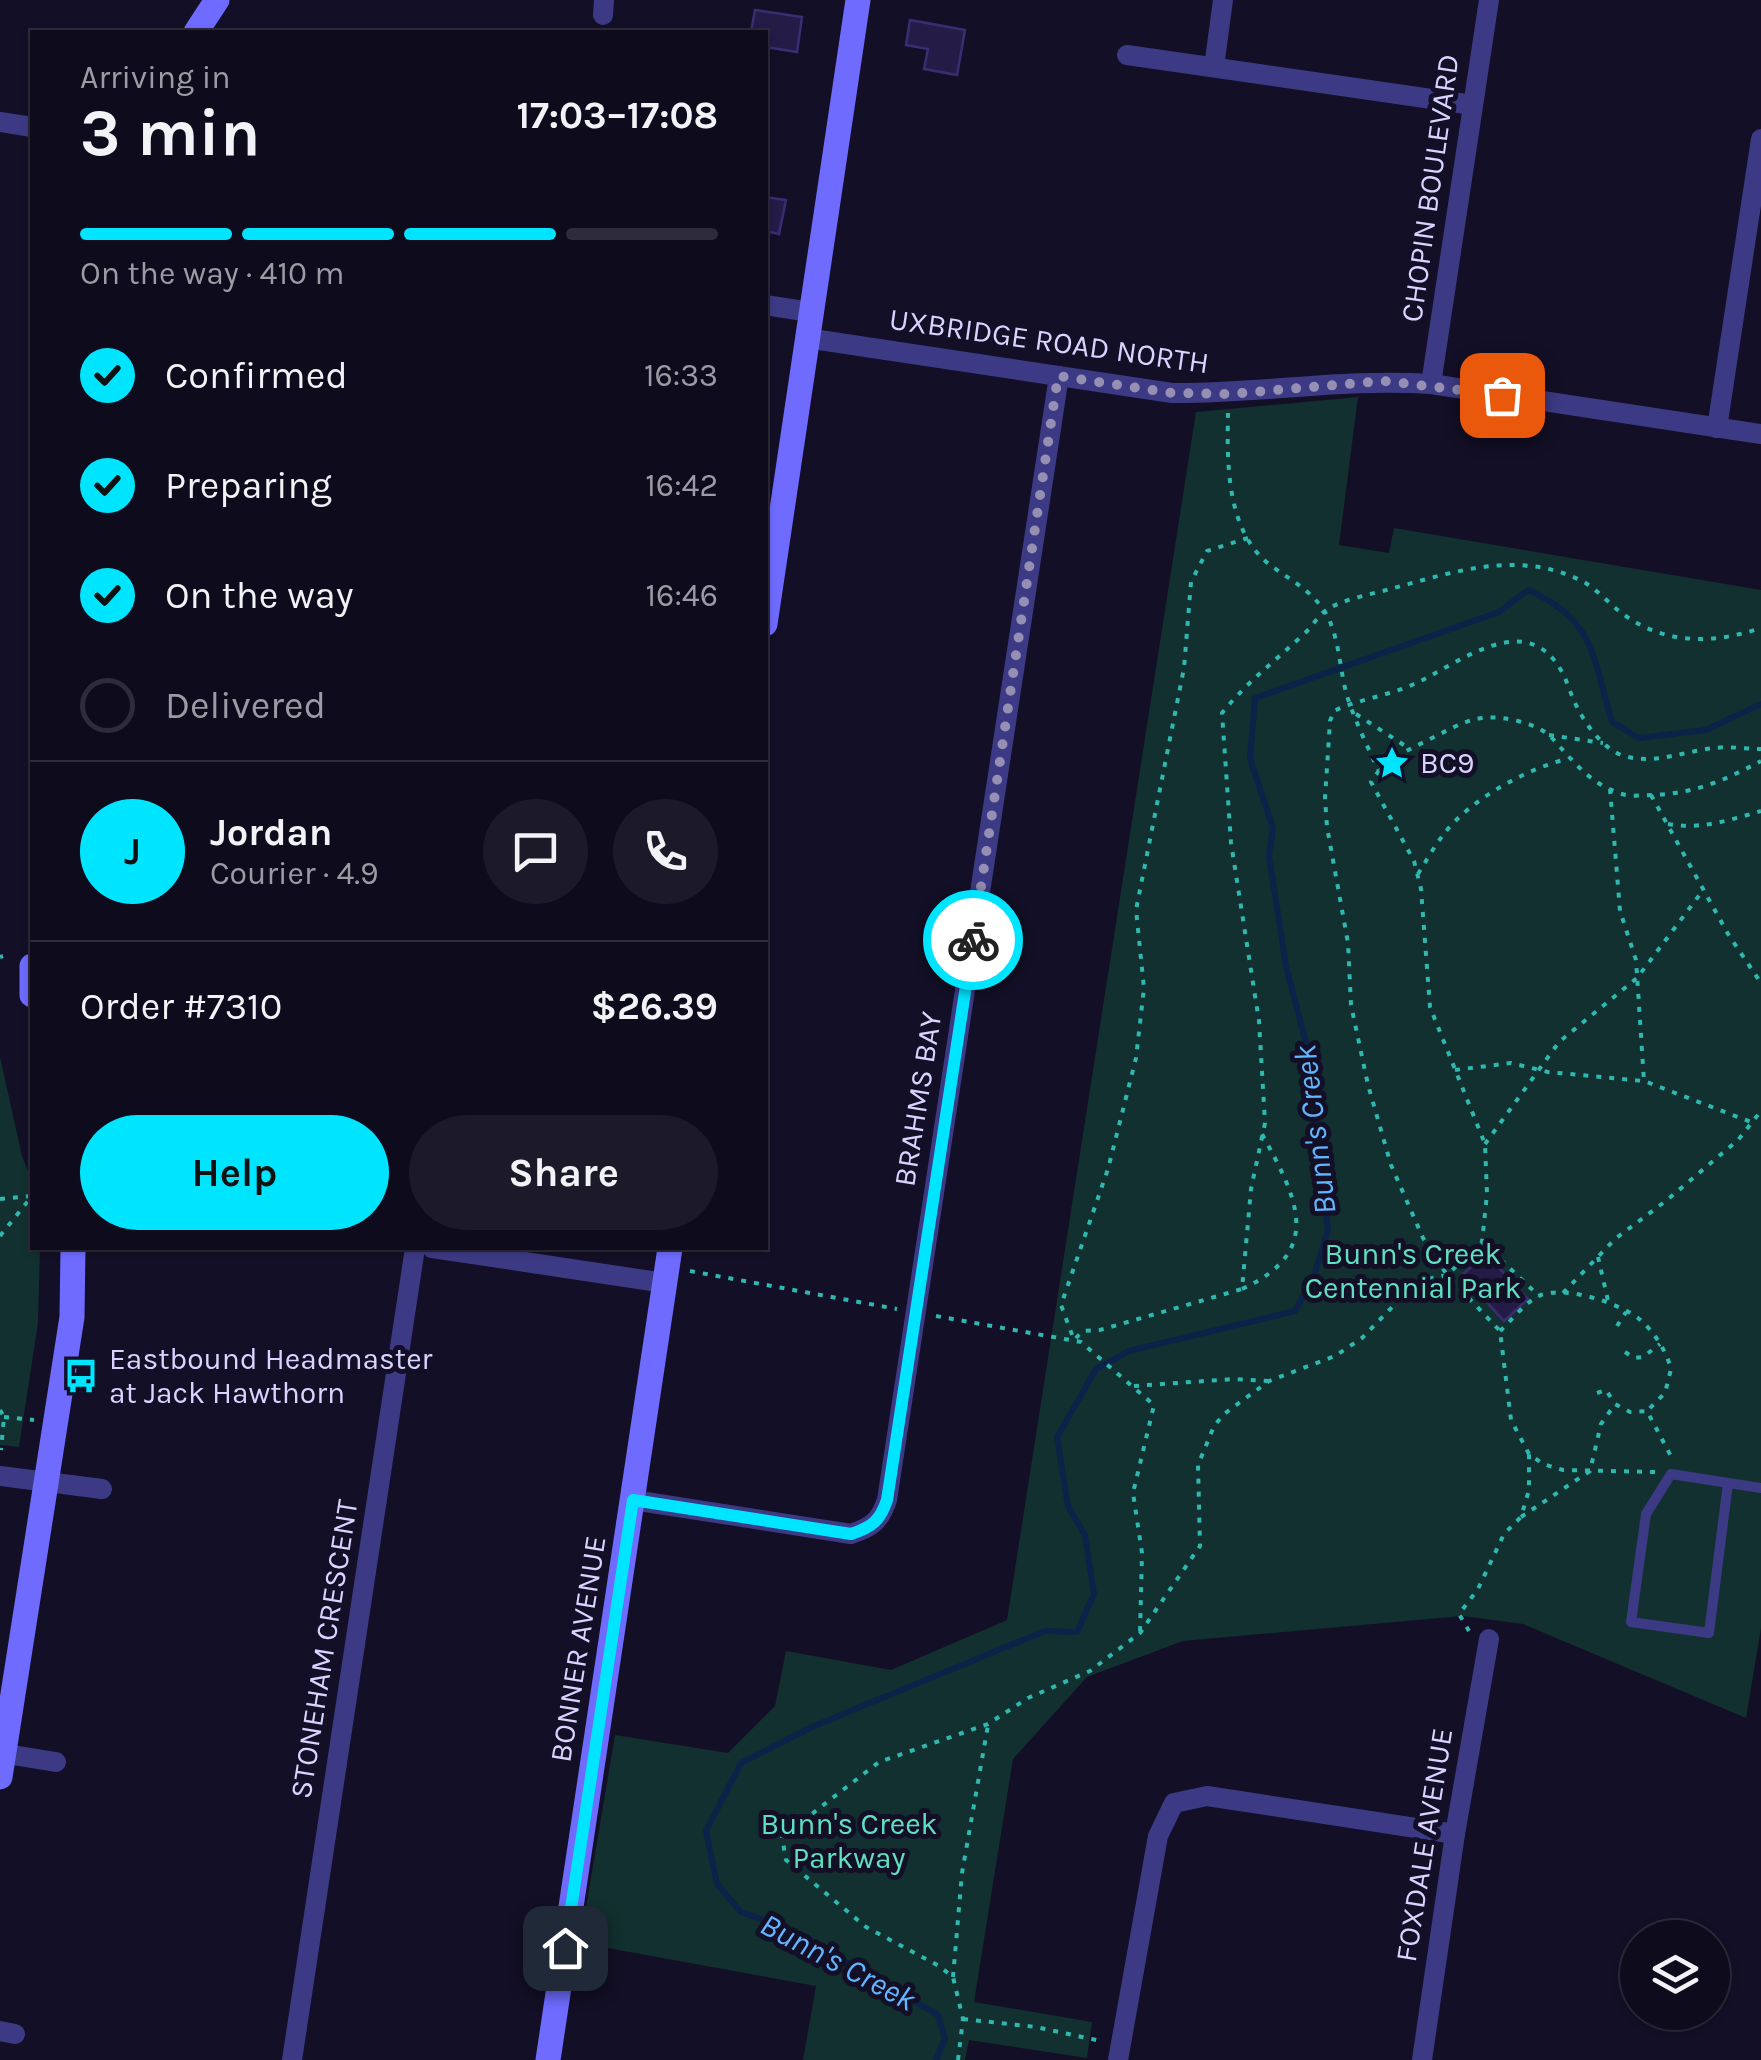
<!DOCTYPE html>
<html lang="en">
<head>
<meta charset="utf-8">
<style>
	:root { --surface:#0e0b1c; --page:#1c1929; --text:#f1f3f6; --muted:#9b9ba3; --line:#2e2b3b; --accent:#00e5ff }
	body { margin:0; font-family:Karla,sans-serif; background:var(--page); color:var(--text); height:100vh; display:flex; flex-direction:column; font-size:38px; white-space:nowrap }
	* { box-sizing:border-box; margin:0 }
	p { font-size:32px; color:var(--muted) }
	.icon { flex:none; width:55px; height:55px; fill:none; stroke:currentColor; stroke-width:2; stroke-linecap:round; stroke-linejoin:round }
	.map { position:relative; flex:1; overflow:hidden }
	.drawer { position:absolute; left:30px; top:30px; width:738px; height:1220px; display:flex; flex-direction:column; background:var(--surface); border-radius:0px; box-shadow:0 2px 8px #0004,0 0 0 2px var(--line) }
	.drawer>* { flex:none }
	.buttons { position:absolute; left:1620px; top:1920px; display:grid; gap:20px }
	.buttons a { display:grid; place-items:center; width:110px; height:110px; border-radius:50%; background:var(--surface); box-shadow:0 2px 8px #0004,0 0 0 2px var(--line); font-size:50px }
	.pin { position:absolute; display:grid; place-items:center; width:85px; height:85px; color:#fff; margin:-42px; border-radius:20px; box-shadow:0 5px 15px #0006 }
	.courier { position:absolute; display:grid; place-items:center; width:100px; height:100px; margin:-50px; border:8px solid #00e5ff; border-radius:50%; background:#fff; color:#222; box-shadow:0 2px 12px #0007 }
	.overview em { font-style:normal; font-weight:700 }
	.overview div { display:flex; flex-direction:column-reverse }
	.overview { display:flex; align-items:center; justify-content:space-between; height:170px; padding:0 50px }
	h1 { font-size:65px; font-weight:700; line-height:75px }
	.bar { display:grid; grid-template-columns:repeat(4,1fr); gap:15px 10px; align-content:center; height:120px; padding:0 50px }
	.bar i { height:12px; border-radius:8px; background:var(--line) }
	.bar .on { background:var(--accent) }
	.bar p { grid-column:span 4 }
	.line { display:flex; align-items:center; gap:25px; padding:0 50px; border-top:2px solid var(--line) }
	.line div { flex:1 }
	.round { display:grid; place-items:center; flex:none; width:105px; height:105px; border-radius:52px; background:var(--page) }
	ol { padding:0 50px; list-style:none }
	li { display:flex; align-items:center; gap:30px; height:110px }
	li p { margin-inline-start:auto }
	li .icon { padding:10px; border-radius:50%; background:var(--accent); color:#111; stroke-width:4 }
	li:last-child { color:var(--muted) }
	li i { width:55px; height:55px; border:5px solid var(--line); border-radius:50% }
	.button { display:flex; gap:20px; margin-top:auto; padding:20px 50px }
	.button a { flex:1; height:115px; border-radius:60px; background:var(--accent); color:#111; font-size:40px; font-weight:700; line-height:115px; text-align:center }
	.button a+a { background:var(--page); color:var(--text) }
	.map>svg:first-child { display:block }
	.green { fill:#12302f }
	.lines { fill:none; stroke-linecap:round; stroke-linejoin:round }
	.stream { stroke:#0c2248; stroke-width:6 }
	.building { fill:#241b47; stroke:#3b2d73; stroke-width:2.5 }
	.path { stroke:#2fb8b0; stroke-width:4; stroke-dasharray:5 8; stroke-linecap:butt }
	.lane { stroke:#3d3a85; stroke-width:10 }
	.street { stroke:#3d3a85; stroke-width:20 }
	.secondary { stroke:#6f6bff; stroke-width:25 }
	.done { stroke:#948fb3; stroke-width:10; stroke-dasharray:0 18 }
	.route { stroke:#00e5ff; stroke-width:12 }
	.labels { text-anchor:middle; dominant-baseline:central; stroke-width:10; stroke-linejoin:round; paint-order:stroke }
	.street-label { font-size:30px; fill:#d9d4ff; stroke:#130f26 }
	.poi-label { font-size:30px; fill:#d9d4ff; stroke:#130f26; text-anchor:start }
	.park-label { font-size:30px; fill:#5fe0c0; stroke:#130f26 }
	.water-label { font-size:32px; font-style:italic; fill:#62b6ff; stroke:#130f26 }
</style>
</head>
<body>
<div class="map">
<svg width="1761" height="2060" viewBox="0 0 1761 2060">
	<rect width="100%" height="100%" fill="#130f26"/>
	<g class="green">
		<path d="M1358,397L1339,545L1389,553L1394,528L1761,590V1628L1746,1718L1523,1624L1462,1616L1183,1641L1087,1677L1013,1759L974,2002L1092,2022L1087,2058L969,2040L965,2060H803L816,1986L580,1943L615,1735L728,1753L775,1706L786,1651L891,1670L1007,1620L1196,412Z"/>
		<path d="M0,1057L22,1156L32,1181V1248H40L38,1323L19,1447L0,1445Z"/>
	</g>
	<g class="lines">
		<path class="stream" d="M936,2060L945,2039L938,2015L791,1930L741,1912L717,1884L706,1831L741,1763L814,1726L1045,1631L1077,1632L1094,1594L1085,1535L1068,1506L1057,1437L1096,1369L1129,1351L1295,1311L1314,1276L1328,1230L1307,1047L1286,966L1269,856L1273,828L1250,759L1255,698L1499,612L1528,590C1595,619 1593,658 1612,722L1639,738L1706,730L1761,704"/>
	</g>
	<g class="building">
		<path d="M755,10L802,17L797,52L765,47V32H751Z"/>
		<path d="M910,20L965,30L957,75L924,69L928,49L906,45Z"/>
		<path d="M765,197L786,200L779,234L765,231Z"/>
		<path d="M1486,1254L1528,1299L1504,1321L1462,1275Z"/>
	</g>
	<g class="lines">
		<g class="path">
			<path d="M1228,413C1227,463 1226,531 1270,565C1289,579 1309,589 1323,609C1340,633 1339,671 1348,699C1356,723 1368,747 1378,770"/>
			<path d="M1248,538L1207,551L1191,582L1184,668L1136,910L1144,988L1136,1058L1108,1169L1061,1305L1074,1340L1083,1331L1100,1330L1242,1289L1251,1189L1265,1123L1259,1021L1231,843L1222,713C1249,680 1274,662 1304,634C1312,627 1317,617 1325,611C1342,599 1369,595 1390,589C1454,572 1518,549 1582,581C1597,589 1609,604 1623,614C1665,645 1714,644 1761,628"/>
			<path d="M1356,714L1410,749"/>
			<path d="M1549,735L1603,743"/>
			<path d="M1610,789L1620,911L1636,960L1644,1081"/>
			<path d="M1651,795L1728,934L1761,983"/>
			<path d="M1668,824C1700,830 1730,820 1761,811"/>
			<path d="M1418,874C1426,861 1434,847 1443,835C1469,800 1526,769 1567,759"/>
			<path d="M0,957L3,956"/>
			<path d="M1455,1070L1511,1063L1548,1072L1644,1081L1751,1122"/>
			<path d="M1485,1144L1559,1042L1637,978L1704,889"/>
			<path d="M0,1199L30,1196"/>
			<path d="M0,1236L32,1196"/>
			<path d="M1482,1242L1539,1296"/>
			<path d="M1598,1257L1609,1305"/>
			<path d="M690,1271L897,1309"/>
			<path d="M1242,1289C1325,1251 1297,1198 1262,1134"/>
			<path d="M1563,1293L1615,1239L1667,1200L1738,1140L1761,1111"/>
			<path d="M936,1316L1081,1342L1154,1405L1133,1493L1142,1553L1140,1633"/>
			<path d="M1617,1326L1626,1312"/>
			<path d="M1500,1331C1511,1321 1527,1300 1541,1295C1567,1286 1616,1302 1638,1318C1653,1330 1666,1350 1671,1369L1665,1393L1647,1411"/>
			<path d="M1625,1352L1634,1358L1643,1357L1660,1344"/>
			<path d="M1134,1386L1234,1379L1268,1381"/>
			<path d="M1597,1393L1606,1390L1615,1404"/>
			<path d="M0,1410L4,1417L1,1450"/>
			<path d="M4,1417L34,1420"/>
			<path d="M1655,1472L1563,1470L1543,1464L1529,1454L1511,1420L1500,1331L1447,1275L1423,1238L1391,1165L1368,1085L1351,1005L1348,943L1327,827L1325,798L1330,721L1334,711C1359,699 1388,696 1414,684C1457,665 1526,606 1562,672C1568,683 1571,696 1577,707C1586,725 1604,750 1624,756C1656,765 1683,751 1715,748C1730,746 1746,749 1761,749"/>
			<path d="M1521,1517L1590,1471L1601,1424L1615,1404L1630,1412L1647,1411L1673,1460"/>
			<path d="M1469,1631L1459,1614L1478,1589L1504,1534L1521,1517L1529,1490V1454"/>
			<path d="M953,1977L962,1873L988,1725"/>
			<path d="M963,2019L1036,2027L1101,2041"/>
			<path d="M958,2060L963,2019L953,1977L939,1966L866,1927L786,1860L782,1837L879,1762L988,1724L1028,1698L1090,1671L1140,1633L1200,1546L1198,1465L1214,1426L1224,1414L1269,1381L1335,1356L1362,1338L1400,1299L1427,1279L1447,1275L1482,1242L1487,1194L1485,1144L1430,1007L1421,889L1414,861L1371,782C1384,759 1409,750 1432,738C1466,721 1479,712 1518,721C1530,724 1543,729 1552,738C1574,762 1590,784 1622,794C1631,797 1643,795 1653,795C1696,793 1723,781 1761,761"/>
		</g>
		<path class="lane" d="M1728,1483L1709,1633L1631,1622L1646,1514L1671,1474L1761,1488"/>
		<g class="street">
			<path d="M603,15L604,0"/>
			<path d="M1127,55L1473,105"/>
			<path d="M1214,67L1223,0"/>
			<path d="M0,122L32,127"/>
			<path d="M765,305L810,312"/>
			<path d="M806,338L1172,393C1259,394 1344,378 1431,384L1761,434"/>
			<path d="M1431,384L1489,0"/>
			<path d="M1717,428L1761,139"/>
			<path d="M432,1248L665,1283"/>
			<path d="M0,1476L102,1489"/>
			<path d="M633,1500L851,1534C872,1527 880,1521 887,1500L1059,376"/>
			<path d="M6,1754L56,1762"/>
			<path d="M0,2031L15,2034"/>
			<path d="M292,2060L415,1248"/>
			<path d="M1118,2060L1158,1836L1174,1803L1207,1796L1455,1834"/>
			<path d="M1422,2060L1455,1834L1489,1639"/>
		</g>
		<g class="secondary">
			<path d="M196,32L217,0"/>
			<path d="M765,624L858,0"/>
			<path d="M32,966V995"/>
			<path d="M0,1777L72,1317L73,1248"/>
			<path d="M548,2060L670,1248"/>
		</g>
	</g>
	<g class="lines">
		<path class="done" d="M973,940L1058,376L1172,393L1229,394L1384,381L1502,395"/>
		<path class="route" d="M565,1948L633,1500L851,1534C872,1527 880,1521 887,1500L973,940"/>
	</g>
	<defs>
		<g id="sight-bare" transform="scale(2.7)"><path d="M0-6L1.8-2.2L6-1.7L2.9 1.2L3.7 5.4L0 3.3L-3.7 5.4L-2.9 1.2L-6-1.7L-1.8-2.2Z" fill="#00e5ff" stroke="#130f26" stroke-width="2.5" paint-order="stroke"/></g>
		<g id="bus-bare" transform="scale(2.7)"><path d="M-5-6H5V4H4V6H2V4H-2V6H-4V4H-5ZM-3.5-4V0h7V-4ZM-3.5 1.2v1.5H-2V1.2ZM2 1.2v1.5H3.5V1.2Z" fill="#00e5ff" stroke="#130f26" stroke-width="2.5" paint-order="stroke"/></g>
	</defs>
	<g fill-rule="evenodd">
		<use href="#sight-bare" x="1392" y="763"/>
		<use href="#bus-bare" x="81" y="1376"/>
	</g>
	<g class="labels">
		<g class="street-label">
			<text transform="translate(1430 188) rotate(-82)">CHOPIN BOULEVARD</text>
			<text transform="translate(1049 341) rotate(8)">UXBRIDGE ROAD NORTH</text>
			<text transform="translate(918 1099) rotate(-81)">BRAHMS BAY</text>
			<text transform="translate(324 1649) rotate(-81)">STONEHAM CRESCENT</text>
			<text transform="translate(578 1649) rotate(-81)">BONNER AVENUE</text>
			<text transform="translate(1424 1845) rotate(-81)">FOXDALE AVENUE</text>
		</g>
		<g class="poi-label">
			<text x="1420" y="763">BC9</text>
			<text x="109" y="1359">Eastbound Headmaster<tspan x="109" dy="34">at Jack Hawthorn</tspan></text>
		</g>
		<g class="park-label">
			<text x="1413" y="1254">Bunn's Creek<tspan x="1413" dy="34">Centennial Park</tspan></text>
			<text x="849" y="1824">Bunn's Creek<tspan x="849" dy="34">Parkway</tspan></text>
		</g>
		<g class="water-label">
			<text transform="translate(1315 1130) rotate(-97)">Bunn's Creek</text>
			<text transform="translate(838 1962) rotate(28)">Bunn's Creek</text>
		</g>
	</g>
</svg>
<div class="buttons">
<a><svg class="icon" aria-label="layers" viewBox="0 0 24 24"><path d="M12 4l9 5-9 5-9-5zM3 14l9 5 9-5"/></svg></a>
</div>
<div class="pin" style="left:1502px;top:395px;background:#ea580c"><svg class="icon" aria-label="bag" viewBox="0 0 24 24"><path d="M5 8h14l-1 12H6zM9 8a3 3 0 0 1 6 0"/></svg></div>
<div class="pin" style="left:565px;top:1948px;background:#1f2937"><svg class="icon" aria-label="home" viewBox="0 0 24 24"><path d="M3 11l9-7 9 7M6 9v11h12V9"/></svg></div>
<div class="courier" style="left:973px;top:940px"><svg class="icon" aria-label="bike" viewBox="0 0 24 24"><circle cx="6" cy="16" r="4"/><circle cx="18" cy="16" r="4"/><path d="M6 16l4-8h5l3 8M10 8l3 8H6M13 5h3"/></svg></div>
<section class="drawer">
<div class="overview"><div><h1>3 min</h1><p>Arriving in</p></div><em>17:03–17:08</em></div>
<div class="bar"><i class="on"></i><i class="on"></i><i class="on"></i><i></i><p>On the way · 410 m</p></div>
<ol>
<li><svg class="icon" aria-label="check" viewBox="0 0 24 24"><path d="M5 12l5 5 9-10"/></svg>Confirmed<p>16:33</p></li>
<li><svg class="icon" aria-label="check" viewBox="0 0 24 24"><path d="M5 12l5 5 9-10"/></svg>Preparing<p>16:42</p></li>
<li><svg class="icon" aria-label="check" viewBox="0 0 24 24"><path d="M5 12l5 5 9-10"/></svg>On the way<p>16:46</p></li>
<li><i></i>Delivered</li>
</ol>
<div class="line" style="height:180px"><b class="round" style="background:var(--accent);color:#111">J</b><div><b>Jordan</b><p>Courier · 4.9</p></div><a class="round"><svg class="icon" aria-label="chat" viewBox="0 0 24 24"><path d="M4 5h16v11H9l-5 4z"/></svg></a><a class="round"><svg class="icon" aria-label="phone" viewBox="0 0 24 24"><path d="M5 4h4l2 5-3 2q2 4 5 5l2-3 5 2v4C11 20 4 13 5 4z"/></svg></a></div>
<div class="line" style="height:130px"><div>Order #7310</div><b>$26.39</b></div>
<div class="button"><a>Help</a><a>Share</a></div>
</section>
</div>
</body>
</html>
